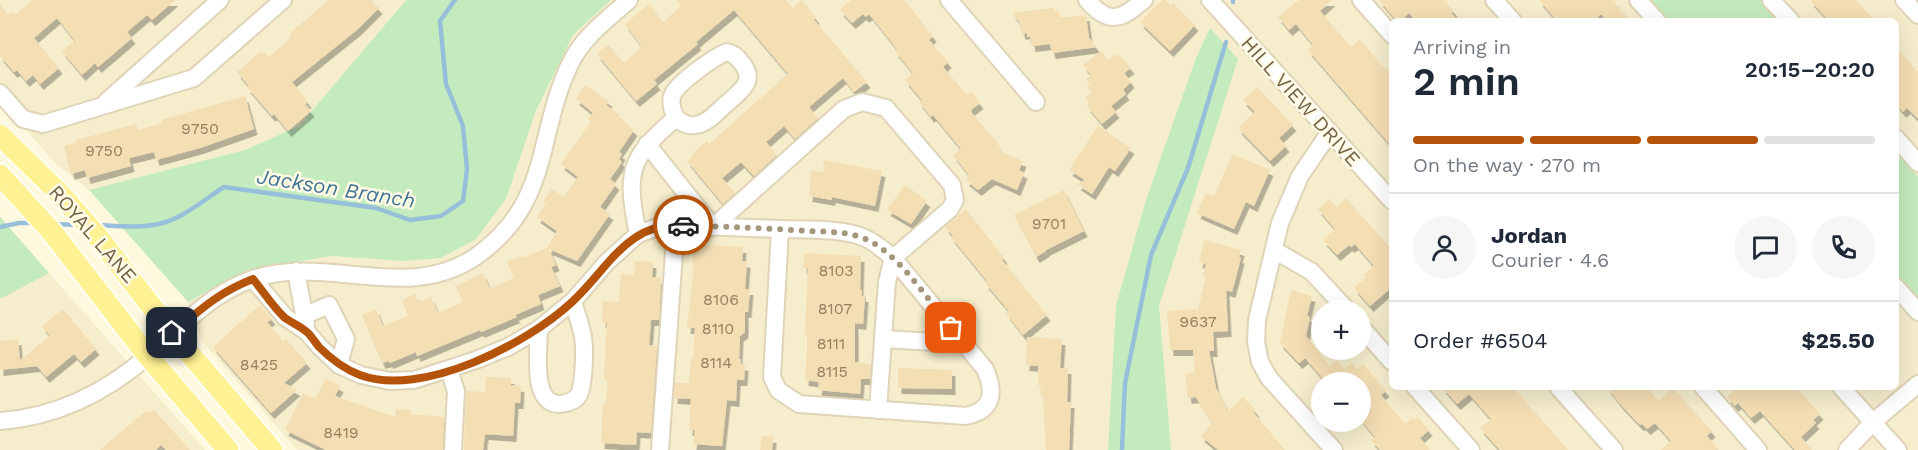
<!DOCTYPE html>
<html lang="en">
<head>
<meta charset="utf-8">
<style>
	:root { --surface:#fff; --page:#f6f6f7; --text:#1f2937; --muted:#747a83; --line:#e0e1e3; --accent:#b45309 }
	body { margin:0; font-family:"Work Sans",sans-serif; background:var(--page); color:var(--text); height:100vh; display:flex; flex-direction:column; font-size:22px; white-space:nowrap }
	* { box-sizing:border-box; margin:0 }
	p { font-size:20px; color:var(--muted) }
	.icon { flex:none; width:33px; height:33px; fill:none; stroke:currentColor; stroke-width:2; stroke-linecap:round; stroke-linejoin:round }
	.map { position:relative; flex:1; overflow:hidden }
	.drawer { position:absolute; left:1389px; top:18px; width:510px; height:372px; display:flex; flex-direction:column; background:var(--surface); border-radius:9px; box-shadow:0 6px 24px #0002 }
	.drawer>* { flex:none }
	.controls { position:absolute; left:1311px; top:300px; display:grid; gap:12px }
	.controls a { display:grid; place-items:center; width:60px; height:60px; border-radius:50%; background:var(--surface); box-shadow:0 6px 24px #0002; font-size:30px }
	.pin { position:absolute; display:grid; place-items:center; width:51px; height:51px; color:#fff; margin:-26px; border-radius:12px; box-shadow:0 3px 9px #0006 }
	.courier { position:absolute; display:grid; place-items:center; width:60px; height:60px; margin:-30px; border:4px solid #b45309; border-radius:50%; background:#fff; color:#222; box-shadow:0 2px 8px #0007 }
	.headline em { font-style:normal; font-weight:600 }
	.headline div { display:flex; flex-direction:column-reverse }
	.headline { display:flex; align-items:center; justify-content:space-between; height:102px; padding:0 24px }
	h1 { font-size:39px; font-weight:600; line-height:45px }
	.bar { display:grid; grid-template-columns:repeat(4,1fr); gap:9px 6px; align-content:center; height:72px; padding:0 24px }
	.bar i { height:8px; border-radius:4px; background:var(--line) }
	.bar .active { background:var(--accent) }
	.bar p { grid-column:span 4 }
	.line { display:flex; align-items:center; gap:15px; padding:0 24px; border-top:2px solid var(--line) }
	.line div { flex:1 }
	.round { display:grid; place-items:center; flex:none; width:63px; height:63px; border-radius:32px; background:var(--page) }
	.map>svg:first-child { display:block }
	.residential { fill:#f5edcc; fill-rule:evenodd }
	.green { fill:#c4ebbd }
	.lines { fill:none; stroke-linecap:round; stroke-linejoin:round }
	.stream { stroke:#98bfda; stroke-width:4.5 }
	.building { fill:#f4deb4; filter:url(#shadow) }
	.minor-casing { stroke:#dfd4b7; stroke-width:20 }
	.major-casing { stroke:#fff; stroke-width:24 }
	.minor { stroke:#fff; stroke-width:16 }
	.major { stroke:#fff294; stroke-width:21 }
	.done { stroke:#a5977b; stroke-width:6; stroke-dasharray:0 10.8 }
	.route { stroke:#b45309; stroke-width:8 }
	.labels { text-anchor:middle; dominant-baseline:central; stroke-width:5; stroke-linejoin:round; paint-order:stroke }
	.number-label { font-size:16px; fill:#958161 }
	.street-label { font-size:20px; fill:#756245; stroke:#fffbe6 }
	.water-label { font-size:21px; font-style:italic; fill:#437598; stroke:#fffbe6 }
</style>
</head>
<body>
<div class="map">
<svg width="1918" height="450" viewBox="0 0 1918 450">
	<defs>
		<filter id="shadow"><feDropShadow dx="3.5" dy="6" stdDeviation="0" flood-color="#0004"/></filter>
	</defs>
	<rect width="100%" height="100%" fill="#fef9de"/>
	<g class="residential">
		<path d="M0,0H406L299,126L245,150L89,190L56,164L0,100Z"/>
		<path d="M611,0H1918V450H297L201,340L188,302L246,270L332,256L403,261L535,113L573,35ZM1392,21H1896V387H1392ZM1322,310H1360V350H1322ZM1322,382H1360V422H1322Z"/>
		<path d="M0,217L49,273L205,450H0Z"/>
	</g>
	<g class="green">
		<path d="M406,0H611L573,35L535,113L506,199L476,239L441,258L403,261L332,256L247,270L188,302L89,190L245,150L299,126Z"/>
		<path d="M1643,0H1761L1780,21H1662Z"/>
		<path d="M1210,28L1238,59L1159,306L1171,450H1108L1116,306L1146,200L1196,58Z"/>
		<path d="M1896,152L1918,177V306L1896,281Z"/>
		<path d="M0,217L49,273L0,299Z"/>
	</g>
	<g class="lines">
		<g class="stream">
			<path d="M1233,2V0"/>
			<path d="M53,224L78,225"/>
			<path d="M98,225C119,226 139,228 159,224C182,219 204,200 224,187L376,208L410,220L441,216L463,201L467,169L463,126L446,84L440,21L455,0"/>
			<path d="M0,227L19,223H36"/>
			<path d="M1122,450L1125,383L1151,255L1188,168L1226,42"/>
		</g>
	</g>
	<g class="building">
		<path d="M32,0H175L152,20L147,15L127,32L132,38L98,67L95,63L82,75L62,51L75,41L57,18L34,38L59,68L40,84L33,75L26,81L17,70L14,72L0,56V4L8,14L12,12L15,15Z"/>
		<path d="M329,0H371L379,8L358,29L292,82L308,102L305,104L311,111L288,131L274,114L272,116L247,87L249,86L237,72L260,52L262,54L264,52L269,57L290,39L289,37L292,35L290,33Z"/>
		<path d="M676,0H786L792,8L802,0L816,18L814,20L867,82L854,92L843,78L809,107L818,118L795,139L784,126L766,142L777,155L754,176L741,162L722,178L735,193L723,204L687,161L693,156L692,154L707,141L709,144L788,74L734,10L696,42L698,44L654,80L657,84L636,101L597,54L608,44L624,63L642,47L625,24L649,4L663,22L681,6Z"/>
		<path d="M851,0H904L933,36L929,40L948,62L943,67L967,95L971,92L980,103L971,110L972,113L990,135H992L1003,153L1023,161L1019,170L1024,173L1017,190L992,179L978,190L966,180L969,175L953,155L961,149L933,115L931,117L919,102L922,100L905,80L913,73L895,51L897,49L869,14L866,17L863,14L852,23L840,10Z"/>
		<path d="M1162,0H1165L1171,5L1173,3L1195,25L1170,51L1140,22Z"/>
		<path d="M1299,0H1332L1320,11L1351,47L1360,40L1386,70L1392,65V147L1308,50L1313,45L1296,24L1289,30L1278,17Z"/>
		<path d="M1379,0H1444L1454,11L1451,13L1459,21H1416L1409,13L1401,21H1397Z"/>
		<path d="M1539,0H1616L1614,2L1631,21H1607L1601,14L1593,21H1557Z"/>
		<path d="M1810,0H1856L1875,21H1829Z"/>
		<path d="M1054,8L1055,12L1059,11L1060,18L1086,15L1089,38L1097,47L1052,53L1050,44L1032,46L1030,36L1027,37V33L1022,34L1019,22L1012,13Z"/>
		<path d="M1896,47L1918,72V119L1907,108L1903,112L1896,104Z"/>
		<path d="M1101,51L1108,60L1115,54L1117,57L1120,55L1131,68L1124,73L1131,82L1123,90L1126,94L1111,106L1116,112L1102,124L1087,106L1090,104L1085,98L1092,92L1087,87L1090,84L1086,79L1091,75L1083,65Z"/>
		<path d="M585,85L609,101L606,105L620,115L618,116L634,130L619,152L622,154L619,159L622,162L610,179L616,184L600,207L610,214L577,261L549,249L556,265L551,267L560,286L538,295L541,304L515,315L517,317L481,332L480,330L417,356L416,352L390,363L389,361L382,363L362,315L376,309L383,326L408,316L402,300L415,294L418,302L431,297L438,313L463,302L456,286L483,273L490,289L514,278L507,262L521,256L522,258L547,248L557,231L537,217L546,204L543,202L552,189L564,197L578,177L561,164L591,121L588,119L593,113L576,99Z"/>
		<path d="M1257,87L1293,125L1279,138L1286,146L1270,161L1238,128L1255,112L1243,100Z"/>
		<path d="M245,96L254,129L200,148L156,160L154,152L129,158L131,166L87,178L85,170L71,174L64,146L76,143V140L136,124L138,130L162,123L161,120Z"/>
		<path d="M1098,126L1131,148L1115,171L1109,167L1092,194L1077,184L1085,180L1069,170Z"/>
		<path d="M1233,154L1270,170L1254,206L1246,202L1234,229L1197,213L1206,193L1214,196Z"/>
		<path d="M824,160L882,171L875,206L832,197V200L809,196L811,171L823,172Z"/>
		<path d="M905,185L927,201L911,224L887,210Z"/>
		<path d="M1064,190L1084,231L1046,250V251L1036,257L1014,215Z"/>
		<path d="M1346,198L1392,250V287L1370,306L1354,288L1366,277L1364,275L1374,266L1355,244L1351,247L1349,245L1337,255L1323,240L1335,229L1318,209L1329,199L1337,207Z"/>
		<path d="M966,209L1004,258L1002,260L1047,315L1023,335L1006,313L1009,311L985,283L987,281L951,237L953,236L945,227Z"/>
		<path d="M1204,240L1241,250L1239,257L1241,258L1232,292L1226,290L1228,331L1213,332L1214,351H1209L1216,388L1228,411L1243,397L1256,411L1254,413L1285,450H1218L1201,436L1212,423L1196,397L1188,398L1185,374L1195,372L1193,350H1170L1167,311L1198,309L1206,277H1203L1206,264L1199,262Z"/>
		<path d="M693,244L743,247L742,261L747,262L745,289H750L748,312H745V332L740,336L739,359H741V364L745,365L744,380H737L736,401L727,400L722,446L693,444L695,430H689L691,399L674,398L675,383H689L691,358H693L695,328H687L693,276Z"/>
		<path d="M804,253L861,256L860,290H862V296H865L863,324L855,323V362L871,364L870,379H861L860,394L818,390L819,382L805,380L807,351V335H805L808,268H803Z"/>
		<path d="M635,261L653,262L652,277L661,278L659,320H651L649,345L657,346L651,433L637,432L636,445L601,443L603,404H606L608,379L604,378L607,322H602L603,301L619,302L621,274L634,275Z"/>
		<path d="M1291,290L1312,296L1307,316L1310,317L1306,336L1330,366L1337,360L1344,369L1352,363L1357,369L1363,364L1386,391L1381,395L1405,424L1412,418L1414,420L1418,417L1429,430L1420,438L1430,450H1380L1371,440L1375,437L1360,419V382H1326L1305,358L1299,363L1280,343Z"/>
		<path d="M260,305L272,319L267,322L283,341L286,339L307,363L284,383L297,390L271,413L213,347Z"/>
		<path d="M63,309L96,349L81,362L74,354L46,377L37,366L0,370V341L18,339L20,360L50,336L42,326Z"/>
		<path d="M1027,337L1062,339L1060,368H1068L1067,402H1071L1069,450H1046L1043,396H1040L1041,387H1039L1038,366L1026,365Z"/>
		<path d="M898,368L952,370V389L898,388Z"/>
		<path d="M486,377L511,378V385L521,386L520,403H515L513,436L485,434L483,450H464L466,391L485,392Z"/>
		<path d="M326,379L340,386L335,396L395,417L396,409L411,410V414L444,417L443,450H326L285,430L303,393L315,399Z"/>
		<path d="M1442,387H1513L1568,450H1500L1480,428L1491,419L1469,394L1457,404Z"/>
		<path d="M1607,387H1646L1659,401L1673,388L1712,431L1707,436L1719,450H1661L1671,441L1655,423L1647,429L1642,424L1640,425L1620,404Z"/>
		<path d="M1738,387H1796L1820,414L1813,420L1816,423L1801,437L1812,450H1795L1760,411L1751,418L1738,403L1735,406L1727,397Z"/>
		<path d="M147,410L150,413L154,410L190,450H166L161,445L156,450H100Z"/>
		<path d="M762,436L773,437L772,450H760Z"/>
	</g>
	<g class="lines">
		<g class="minor-casing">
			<g id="minor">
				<path d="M949,0L1036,102"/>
				<path d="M1087,0C1109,26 1122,19 1144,0"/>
				<path d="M1210,0L1392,201"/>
				<path d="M1361,0L1392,35"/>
				<path d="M1494,0L1513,21"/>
				<path d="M1638,0L1657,21"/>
				<path d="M1771,0L1791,21"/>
				<path d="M1904,0L1918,15"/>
				<path d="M727,52C734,54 736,56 741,62C758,82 739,92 725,105C716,113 707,124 695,125C687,126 679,122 675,116C672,109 670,100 673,94C678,83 715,56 727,52Z"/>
				<path d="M0,93L23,119L43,124L194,78L283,0"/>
				<path d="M106,102L220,0"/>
				<path d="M1330,132L1300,176L1280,223L1257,320L1256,342L1260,362L1269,378L1334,450"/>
				<path d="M1896,138L1918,163"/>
				<path d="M647,144L713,227L844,109L862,102L886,108L952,185L955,200L950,209L893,258L887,282L878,410"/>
				<path d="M780,229C805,230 843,228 865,238C876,243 884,250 893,258L985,369C995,392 994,410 966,416L799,404L778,390L772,377Z"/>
				<path d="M638,234C626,174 627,159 676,118"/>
				<path d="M1274,250L1312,272L1347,310"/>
				<path d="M296,271L306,325"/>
				<path d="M253,279L285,317L307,332L320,347L339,365L361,375L390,381L414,380L476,360L508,347L539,329L573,301L607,262L638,234L658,227L676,225L780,229"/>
				<path d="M1896,287L1918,312"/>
				<path d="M303,316L329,305L346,339L339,365"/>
				<path d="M1360,326L1392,362"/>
				<path d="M539,329C539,350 529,412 566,403C574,401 580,397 581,388C584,376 585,349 583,337C581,325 576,313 573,301"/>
				<path d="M172,333C197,312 219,291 250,280C325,253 406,304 475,257C553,203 535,135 571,62C584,36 608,19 629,0"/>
				<path d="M883,339L934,342L951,328"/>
				<path d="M449,370L456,391L453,450"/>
				<path d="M1415,387L1471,450"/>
				<path d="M1558,387L1614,450"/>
				<path d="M1703,387L1758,450"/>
				<path d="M1841,387L1898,450"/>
				<path d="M0,421C57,417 105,393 148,356"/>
				<path d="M660,450L676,225"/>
				<path d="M1847,450L1873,422L1918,384"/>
			</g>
		</g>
		<g class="major-casing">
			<g id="major">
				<path d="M0,135L61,195L98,237L172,333L272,450"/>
				<path d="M0,175L52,232L148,356L228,450"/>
			</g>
		</g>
		<use href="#minor" class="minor"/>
		<use href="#major" class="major"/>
	</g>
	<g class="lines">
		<path class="done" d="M683,225C725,227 766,228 807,231C832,232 857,231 878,246C903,262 932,304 951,328"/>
		<path class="route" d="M172,333C200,310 219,292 253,279C263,291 273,307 285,318C292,323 301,326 308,333C312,337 315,342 319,347C331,359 344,369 360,375C422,398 527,344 572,302C608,269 627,222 683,225"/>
	</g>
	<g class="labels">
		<g class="number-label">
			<text x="200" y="128">9750</text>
			<text x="104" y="150">9750</text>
			<text x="1049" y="223">9701</text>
			<text x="836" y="270">8103</text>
			<text x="721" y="299">8106</text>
			<text x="835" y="308">8107</text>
			<text x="1198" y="321">9637</text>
			<text x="718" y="328">8110</text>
			<text x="831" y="343">8111</text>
			<text x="716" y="362">8114</text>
			<text x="259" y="364">8425</text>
			<text x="832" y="371">8115</text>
			<text x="341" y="432">8419</text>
		</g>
		<g class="street-label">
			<text transform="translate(1301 101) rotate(48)">HILL VIEW DRIVE</text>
			<text transform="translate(93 234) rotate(49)">ROYAL LANE</text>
		</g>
		<g class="water-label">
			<text transform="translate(336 188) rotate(9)">Jackson Branch</text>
		</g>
	</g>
</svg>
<div class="controls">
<a>+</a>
<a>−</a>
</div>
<div class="pin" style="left:951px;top:328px;background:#ea580c"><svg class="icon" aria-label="bag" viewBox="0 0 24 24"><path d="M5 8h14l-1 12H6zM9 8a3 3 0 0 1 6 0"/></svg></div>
<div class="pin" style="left:172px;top:333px;background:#1f2937"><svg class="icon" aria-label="home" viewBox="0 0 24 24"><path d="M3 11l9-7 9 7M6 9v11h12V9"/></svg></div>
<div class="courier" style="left:683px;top:225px"><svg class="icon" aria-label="car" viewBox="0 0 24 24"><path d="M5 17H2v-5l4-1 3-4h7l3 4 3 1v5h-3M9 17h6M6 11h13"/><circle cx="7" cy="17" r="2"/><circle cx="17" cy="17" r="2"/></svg></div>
<section class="drawer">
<div class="headline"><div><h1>2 min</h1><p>Arriving in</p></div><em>20:15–20:20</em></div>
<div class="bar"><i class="active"></i><i class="active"></i><i class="active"></i><i></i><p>On the way · 270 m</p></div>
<div class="line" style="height:108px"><a class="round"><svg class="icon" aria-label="person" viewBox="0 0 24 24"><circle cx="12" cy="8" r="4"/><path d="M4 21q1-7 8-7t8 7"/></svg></a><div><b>Jordan</b><p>Courier · 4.6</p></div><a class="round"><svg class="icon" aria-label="chat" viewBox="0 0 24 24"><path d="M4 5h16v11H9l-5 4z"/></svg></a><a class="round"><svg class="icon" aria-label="phone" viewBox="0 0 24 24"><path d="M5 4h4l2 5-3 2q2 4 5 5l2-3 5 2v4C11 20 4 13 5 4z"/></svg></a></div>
<div class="line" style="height:78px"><div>Order #6504</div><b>$25.50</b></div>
</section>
</div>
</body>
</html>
